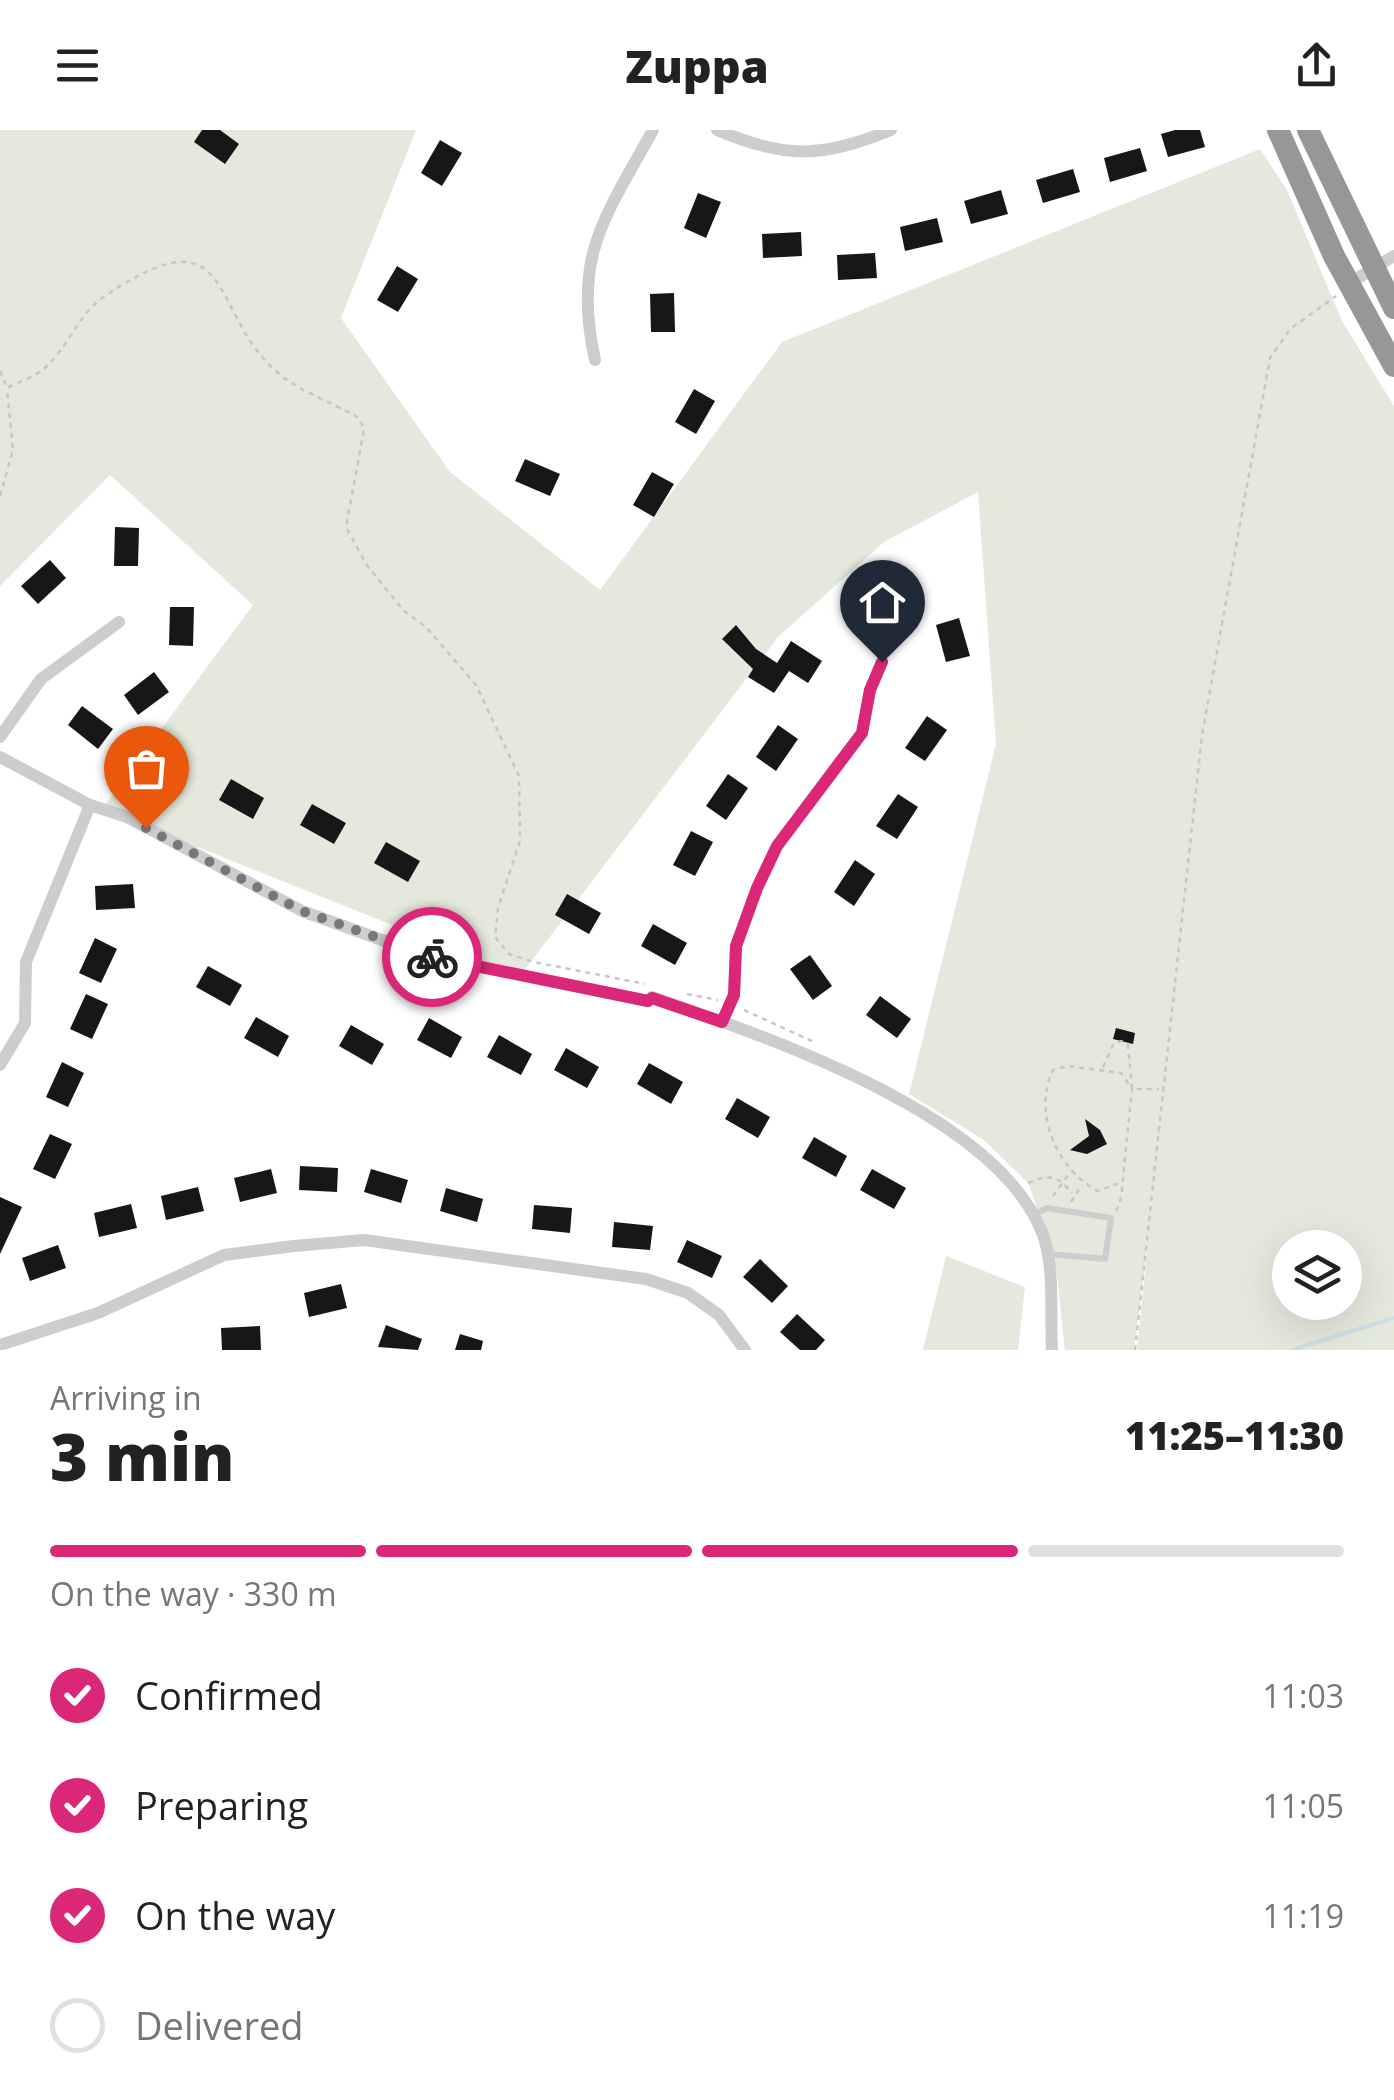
<!DOCTYPE html>
<html lang="en">
<head>
<meta charset="utf-8">
<style>
	:root { --surface:#fff; --page:#f2f2f2; --text:#222; --muted:#767676; --line:#e0e0e0; --accent:#db2777 }
	body { margin:0; font-family:"Open Sans",sans-serif; background:var(--page); color:var(--text); height:100vh; display:flex; flex-direction:column; font-size:38px; white-space:nowrap }
	* { box-sizing:border-box; margin:0 }
	p { font-size:32px; color:var(--muted) }
	.icon { flex:none; width:55px; height:55px; fill:none; stroke:currentColor; stroke-width:2; stroke-linecap:round; stroke-linejoin:round }
	.map { position:relative; height:1220px; overflow:hidden }
	.details { display:flex; flex-direction:column; background:var(--surface); flex:1 }
	.details>* { flex:none }
	.tools { position:absolute; left:1272px; top:1100px; display:grid; gap:20px }
	.tools a { display:grid; place-items:center; width:90px; height:90px; border-radius:50%; background:var(--surface); box-shadow:0 10px 40px #0002; font-size:50px }
	.pin { position:absolute; display:grid; place-items:center; width:85px; height:85px; color:#fff; margin:-102px -42px; border-radius:50% 50% 50% 0; rotate:-45deg; box-shadow:0 0 10px #0007 }
	.pin .icon { rotate:45deg }
	.courier { position:absolute; display:grid; place-items:center; width:100px; height:100px; margin:-50px; border:8px solid #db2777; border-radius:50%; background:#fff; color:#222; box-shadow:0 2px 12px #0007 }
	.headline em { font-style:normal; font-weight:800 }
	.headline div { display:flex; flex-direction:column-reverse }
	.headline { display:flex; align-items:center; justify-content:space-between; height:170px; padding:0 50px }
	h1 { font-size:65px; font-weight:800; line-height:75px }
	.bar { display:grid; grid-template-columns:repeat(4,1fr); gap:15px 10px; align-content:center; height:120px; padding:0 50px }
	.bar i { height:12px; border-radius:8px; background:var(--line) }
	.bar .active { background:var(--accent) }
	.bar p { grid-column:span 4 }
	ol { padding:0 50px; list-style:none }
	li { display:flex; align-items:center; gap:30px; height:110px }
	li p { margin-inline-start:auto }
	li .icon { padding:10px; border-radius:50%; background:var(--accent); color:#fff; stroke-width:4 }
	li:last-child { color:var(--muted) }
	li i { width:55px; height:55px; border:5px solid var(--line); border-radius:50% }
	header { display:flex; justify-content:space-between; align-items:center; height:130px; padding:0 50px; background:var(--surface); font-size:45px; font-weight:800 }
	.map>svg:first-child { display:block }
	.green { fill:#e5e8dc; fill-rule:evenodd }
	.lines { fill:none; stroke-linecap:round; stroke-linejoin:round }
	.stream { stroke:#cae1e7; stroke-width:4 }
	.building { fill:#171717 }
	.path { stroke:#c7c7c7; stroke-width:2.5; stroke-dasharray:5 5; stroke-linecap:butt }
	.lane { stroke:#cdcdcd; stroke-width:6 }
	.street { stroke:#cdcdcd; stroke-width:12 }
	.highway { stroke:#979797; stroke-width:22 }
	.done { stroke:#787878; stroke-width:10; stroke-dasharray:0 18 }
	.route { stroke:#db2777; stroke-width:12 }
</style>
</head>
<body>
<header><svg class="icon" aria-label="menu" viewBox="0 0 24 24"><path d="M4 6h16M4 12h16M4 18h16"/></svg>Zuppa<svg class="icon" aria-label="share" viewBox="0 0 24 24"><path d="M12 15V3M7 8l5-5 5 5M5 13v7h14v-7"/></svg></header>
<div class="map">
<svg width="1394" height="1220" viewBox="0 0 1394 1220">
	<rect width="100%" height="100%" fill="#fff"/>
	<g class="green">
		<path d="M0,0H416L341,188L450,342L600,460L782,212L1260,19L1287,60L1342,191L1394,276V1220H1137L1148,1112L1134,1220H1065L1057,1144L1029,1054L984,1010L909,964L996,614L978,362L884,412L778,507L520,846L102,679L253,475L110,345L0,456ZM1290,1118H1345V1172H1290Z"/>
		<path d="M946,1126L1025,1157L1018,1220H923Z"/>
	</g>
	<g class="lines">
		<path class="stream" d="M1292,1220L1394,1188"/>
	</g>
	<g class="building">
		<path d="M202,0H220L239,14L225,34L194,12Z"/>
		<path d="M1175,0H1200L1205,17L1168,27L1161,4Z"/>
		<path d="M440,10L462,23L442,56L421,43Z"/>
		<path d="M1140,18L1147,41L1110,52L1104,28Z"/>
		<path d="M1073,39L1080,62L1043,73L1036,50Z"/>
		<path d="M1001,60L1008,84L971,94L964,71Z"/>
		<path d="M698,63L721,72L706,108L684,98Z"/>
		<path d="M937,88L943,112L905,121L900,97Z"/>
		<path d="M801,102L802,126L763,128L762,104Z"/>
		<path d="M875,123L877,148L838,150L837,125Z"/>
		<path d="M397,136L418,149L398,182L377,170Z"/>
		<path d="M674,163L675,202H651L650,164Z"/>
		<path d="M694,259L715,271L696,304L675,292Z"/>
		<path d="M525,329L560,344L550,366L515,351Z"/>
		<path d="M652,342L674,354L654,387L633,375Z"/>
		<path d="M115,397L139,398L138,436H114Z"/>
		<path d="M50,430L66,448L38,474L21,456Z"/>
		<path d="M878,437L913,453L903,475L868,459Z"/>
		<path d="M170,477H194L193,516L169,515Z"/>
		<path d="M959,488L970,526L946,532L936,495Z"/>
		<path d="M736,495L756,519L777,533L791,511L822,531L808,553L789,541L774,563L748,547L753,539L722,509Z"/>
		<path d="M154,542L169,562L138,585L124,565Z"/>
		<path d="M82,576L113,599L98,619L68,595Z"/>
		<path d="M927,586L947,600L925,631L905,618Z"/>
		<path d="M778,595L798,609L776,641L756,627Z"/>
		<path d="M728,644L748,658L726,690L706,676Z"/>
		<path d="M231,649L264,668L253,689L219,670Z"/>
		<path d="M898,664L918,677L897,709L876,696Z"/>
		<path d="M312,674L346,693L334,714L300,695Z"/>
		<path d="M691,701L713,712L695,746L673,735Z"/>
		<path d="M386,712L420,731L408,752L374,733Z"/>
		<path d="M855,730L875,744L854,776L834,762Z"/>
		<path d="M133,754L135,778L96,780L95,756Z"/>
		<path d="M567,764L601,783L589,804L555,785Z"/>
		<path d="M653,794L687,813L675,835L641,816Z"/>
		<path d="M95,808L117,819L101,853L79,843Z"/>
		<path d="M810,825L832,856L813,870L790,839Z"/>
		<path d="M208,836L242,855L230,876L196,857Z"/>
		<path d="M86,864L108,874L92,909L70,899Z"/>
		<path d="M880,866L911,889L897,908L866,885Z"/>
		<path d="M256,887L289,906L278,927L244,908Z"/>
		<path d="M429,888L462,907L451,928L417,910Z"/>
		<path d="M351,895L384,914L372,935L339,916Z"/>
		<path d="M1116,898L1135,903L1133,914L1113,909Z"/>
		<path d="M499,905L532,924L521,945L487,927Z"/>
		<path d="M566,918L599,937L587,958L554,940Z"/>
		<path d="M62,932L84,943L68,977L46,967Z"/>
		<path d="M649,933L683,952L671,974L637,954Z"/>
		<path d="M737,968L770,987L758,1008L725,989Z"/>
		<path d="M1085,989L1100,1000L1107,1014L1087,1024L1070,1020L1089,1006Z"/>
		<path d="M50,1004L72,1014L55,1049L33,1039Z"/>
		<path d="M814,1007L847,1026L836,1047L802,1028Z"/>
		<path d="M300,1036L338,1038L337,1062L299,1060Z"/>
		<path d="M271,1039L277,1063L240,1072L234,1048Z"/>
		<path d="M371,1039L408,1050L401,1073L364,1062Z"/>
		<path d="M872,1039L906,1058L894,1079L860,1060Z"/>
		<path d="M198,1057L204,1081L166,1090L161,1066Z"/>
		<path d="M446,1058L483,1069L477,1092L440,1081Z"/>
		<path d="M0,1067L22,1077L0,1124Z"/>
		<path d="M131,1074L137,1098L99,1107L94,1083Z"/>
		<path d="M534,1075L572,1078L570,1103L532,1099Z"/>
		<path d="M614,1092L653,1096L650,1120L612,1117Z"/>
		<path d="M687,1110L722,1126L712,1148L677,1132Z"/>
		<path d="M58,1115L66,1138L30,1151L22,1128Z"/>
		<path d="M760,1129L788,1156L772,1173L743,1147Z"/>
		<path d="M341,1154L347,1178L309,1187L304,1163Z"/>
		<path d="M797,1184L825,1210L816,1220H800L780,1202Z"/>
		<path d="M386,1195L422,1209L418,1220L378,1217Z"/>
		<path d="M260,1196L261,1220H222L221,1198Z"/>
		<path d="M460,1204L483,1211L481,1220H455Z"/>
	</g>
	<g class="lines">
		<g class="path">
			<path d="M0,241L7,258C19,252 37,246 47,236C70,214 78,184 105,166C237,77 207,183 278,243C300,262 334,273 359,288L364,299L346,397L366,434L404,481L426,497L476,555L519,646L520,711L498,778L495,807L509,824L534,832L645,854"/>
			<path d="M0,366L13,320L7,260"/>
			<path d="M687,864L718,870"/>
			<path d="M744,880L814,912"/>
			<path d="M1103,937L1113,915L1121,911L1128,915L1132,959H1159"/>
			<path d="M1028,1053C1049,1044 1059,1045 1072,1064"/>
			<path d="M1053,1066L1071,1041"/>
			<path d="M1071,1072L1082,1055"/>
			<path d="M1116,1081C1122,1072 1122,1058 1123,1047L1132,959L1121,943L1068,936L1053,940C1032,982 1057,1040 1098,1061L1122,1052"/>
			<path d="M1135,1220L1202,605L1270,228L1290,199L1336,166"/>
		</g>
		<path class="lane" d="M1033,1085L1047,1078L1111,1088L1105,1129L1048,1124"/>
		<g class="street">
			<path d="M717,0C785,29 822,28 891,0"/>
			<path d="M1348,154L1394,126"/>
			<path d="M595,230C572,126 605,87 653,0"/>
			<path d="M0,607L41,549L119,492"/>
			<path d="M0,627L90,675L127,687L302,781L426,826L648,871L652,867C764,906 999,984 1043,1105C1055,1138 1050,1185 1052,1220"/>
			<path d="M722,892L734,865L736,816L757,759L777,716L862,603L870,560L882,532"/>
			<path d="M0,935L25,893L26,832L90,675"/>
			<path d="M0,1215L98,1183L224,1125L294,1116L364,1110L646,1149L688,1163L719,1185L745,1220"/>
		</g>
		<g class="highway">
			<path d="M1278,0L1334,126L1394,236"/>
			<path d="M1308,0L1394,178"/>
		</g>
	</g>
	<g class="lines">
		<path class="done" d="M146,698L302,781L432,827"/>
		<path class="route" d="M432,827L648,871L652,868L722,892L734,865L736,816L757,758L777,716L862,603L870,560L882,532"/>
	</g>
</svg>
<div class="tools">
<a><svg class="icon" aria-label="layers" viewBox="0 0 24 24"><path d="M12 4l9 5-9 5-9-5zM3 14l9 5 9-5"/></svg></a>
</div>
<div class="pin" style="left:146px;top:698px;background:#ea580c"><svg class="icon" aria-label="bag" viewBox="0 0 24 24"><path d="M5 8h14l-1 12H6zM9 8a3 3 0 0 1 6 0"/></svg></div>
<div class="pin" style="left:882px;top:532px;background:#1f2937"><svg class="icon" aria-label="home" viewBox="0 0 24 24"><path d="M3 11l9-7 9 7M6 9v11h12V9"/></svg></div>
<div class="courier" style="left:432px;top:827px"><svg class="icon" aria-label="bike" viewBox="0 0 24 24"><circle cx="6" cy="16" r="4"/><circle cx="18" cy="16" r="4"/><path d="M6 16l4-8h5l3 8M10 8l3 8H6M13 5h3"/></svg></div>
</div>
<section class="details">
<div class="headline"><div><h1>3 min</h1><p>Arriving in</p></div><em>11:25–11:30</em></div>
<div class="bar"><i class="active"></i><i class="active"></i><i class="active"></i><i></i><p>On the way · 330 m</p></div>
<ol>
<li><svg class="icon" aria-label="check" viewBox="0 0 24 24"><path d="M5 12l5 5 9-10"/></svg>Confirmed<p>11:03</p></li>
<li><svg class="icon" aria-label="check" viewBox="0 0 24 24"><path d="M5 12l5 5 9-10"/></svg>Preparing<p>11:05</p></li>
<li><svg class="icon" aria-label="check" viewBox="0 0 24 24"><path d="M5 12l5 5 9-10"/></svg>On the way<p>11:19</p></li>
<li><i></i>Delivered</li>
</ol>
</section>
</body>
</html>
